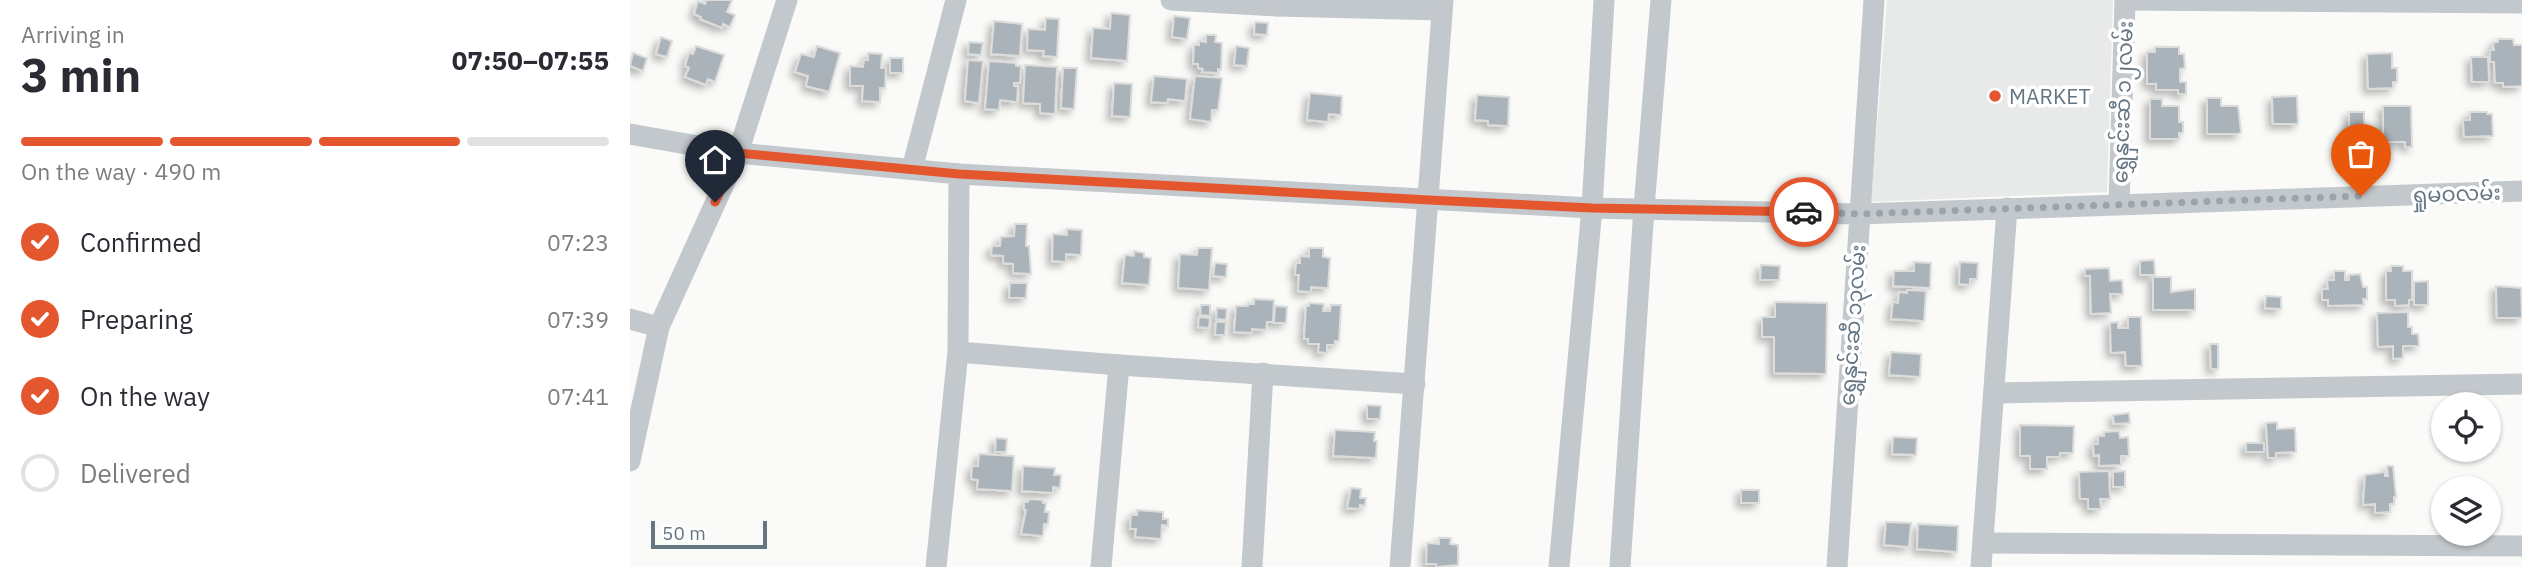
<!DOCTYPE html>
<html lang="en">
<head>
<meta charset="utf-8">
<style>
	:root { --surface:#fff; --page:#f2f2f3; --text:#2b2b33; --muted:#7c7c81; --line:#e1e1e2; --accent:#e4572e }
	body { margin:0; font-family:"IBM Plex Sans","Noto Sans Myanmar",sans-serif; background:var(--page); color:var(--text); height:100vh; display:flex; flex-direction:column; font-size:26px; white-space:nowrap }
	* { box-sizing:border-box; margin:0 }
	p { font-size:23px; color:var(--muted) }
	.icon { flex:none; width:38px; height:38px; fill:none; stroke:currentColor; stroke-width:2; stroke-linecap:round; stroke-linejoin:round }
	.map { position:relative; flex:1; overflow:hidden }
	.side { display:flex; flex-direction:column; background:var(--surface); width:630px }
	.side>* { flex:none }
	.tools { position:absolute; left:1801px; top:392px; display:grid; gap:14px }
	.tools a { display:grid; place-items:center; width:70px; height:70px; border-radius:50%; background:var(--surface); box-shadow:0 2px 5px #0004; font-size:35px }
	.scale { position:absolute; left:21px; bottom:18px; width:116px; box-sizing:border-box; padding-left:7px; border:4px solid #657683; border-top:0; font-size:19px; line-height:24px; white-space:nowrap; color:#657683; -webkit-text-stroke:5px #fff; paint-order:stroke }
	.pin { position:absolute; display:grid; place-items:center; width:60px; height:60px; color:#fff; margin:-72px -30px; border-radius:50% 50% 50% 0; rotate:-45deg; box-shadow:0 0 7px #0007 }
	.pin .icon { rotate:45deg }
	.courier { position:absolute; display:grid; place-items:center; width:70px; height:70px; margin:-35px; border:5px solid #e4572e; border-radius:50%; background:#fff; color:#222; box-shadow:0 2px 9px #0007 }
	.head em { font-style:normal; font-weight:700 }
	.head div { display:flex; flex-direction:column-reverse }
	.head { display:flex; align-items:center; justify-content:space-between; height:119px; padding:0 21px }
	h1 { font-size:46px; font-weight:700; line-height:52px }
	.bar { display:grid; grid-template-columns:repeat(4,1fr); gap:10px 7px; align-content:center; height:84px; padding:0 21px }
	.bar i { height:9px; border-radius:5px; background:var(--line) }
	.bar .selected { background:var(--accent) }
	.bar p { grid-column:span 4 }
	ol { padding:0 21px; list-style:none }
	li { display:flex; align-items:center; gap:21px; height:77px }
	li p { margin-inline-start:auto }
	li .icon { padding:7px; border-radius:50%; background:var(--accent); color:#fff; stroke-width:4 }
	li:last-child { color:var(--muted) }
	li i { width:38px; height:38px; border:4px solid var(--line); border-radius:50% }
	main { display:flex; flex:1; min-height:0 }
	.map>svg:first-child { display:block }
	.built { fill:#e8e9e9 }
	.building { fill:#aab3b9; stroke:#dcdcda; stroke-width:2; filter:url(#shadow) }
	.lines { fill:none; stroke-linecap:round; stroke-linejoin:round }
	.minor { stroke:#c3c8cc; stroke-width:21 }
	.done { stroke:#99a4ac; stroke-width:7; stroke-dasharray:0 12.6 }
	.route { stroke:#e4572e; stroke-width:9 }
	.poi-dot { fill:#e4572e; stroke:#fff; stroke-width:2.5 }
	.labels { text-anchor:middle; dominant-baseline:central; stroke-width:7; stroke-linejoin:round; paint-order:stroke }
	.poi-label { font-size:21px; fill:#657683; stroke:#fff; text-anchor:start }
	.street-label { font-size:21px; fill:#657683; stroke:#fff }
</style>
</head>
<body>
<main>
<section class="side">
<div class="head"><div><h1>3 min</h1><p>Arriving in</p></div><em>07:50–07:55</em></div>
<div class="bar"><i class="selected"></i><i class="selected"></i><i class="selected"></i><i></i><p>On the way · 490 m</p></div>
<ol>
<li><svg class="icon" aria-label="check" viewBox="0 0 24 24"><path d="M5 12l5 5 9-10"/></svg>Confirmed<p>07:23</p></li>
<li><svg class="icon" aria-label="check" viewBox="0 0 24 24"><path d="M5 12l5 5 9-10"/></svg>Preparing<p>07:39</p></li>
<li><svg class="icon" aria-label="check" viewBox="0 0 24 24"><path d="M5 12l5 5 9-10"/></svg>On the way<p>07:41</p></li>
<li><i></i>Delivered</li>
</ol>
</section>
<div class="map">
<svg width="1892" height="567" viewBox="0 0 1892 567">
	<defs>
		<filter id="shadow"><feDropShadow dx="-4.5" dy="4.5" stdDeviation="3.5" flood-color="#0004"/></filter>
	</defs>
	<rect width="100%" height="100%" fill="#fafaf8"/>
	<path class="built" d="M1257,0H1483L1477,192L1241,202Z"/>
	<g class="building">
		<path d="M72,0H102L97,12L105,15L100,27L93,24L92,28L70,19L71,17L64,14L68,1L75,4L76,2Z"/>
		<path d="M481,13L500,15L497,61L461,58L463,28L480,29Z"/>
		<path d="M544,16L560,18L557,39L542,37Z"/>
		<path d="M416,18L429,19L427,57L413,56L414,51L397,50L398,29L415,30Z"/>
		<path d="M364,21L392,24L390,56L361,54Z"/>
		<path d="M625,22L638,23L637,35L624,34Z"/>
		<path d="M576,35H586L585,42L592,43L591,70L588,69V73L572,72L573,69L568,68V64H563L564,45H569V41L576,42Z"/>
		<path d="M31,37L42,41L37,57L26,54Z"/>
		<path d="M1868,39H1883L1884,45H1892V86L1873,87V83H1865L1864,62H1860V50H1864L1863,43L1868,42Z"/>
		<path d="M339,42L353,43L351,55L338,54Z"/>
		<path d="M66,46L94,55L85,82L78,79L76,85L55,77L59,68L55,66L59,53L63,54Z"/>
		<path d="M187,46L210,53L199,92L176,86L178,76L165,72L171,54L184,57Z"/>
		<path d="M606,46L619,48L617,66L604,65Z"/>
		<path d="M1525,47H1549V54H1554L1555,68L1550,69V82H1556V94H1548V90H1526V84H1517V52H1525Z"/>
		<path d="M3,53L17,58L13,71L0,66Z"/>
		<path d="M238,53L252,54L251,68H256L255,88H250V102L232,101L233,86H220V66L233,67L234,60H238Z"/>
		<path d="M1762,53V68H1767V82H1763V88L1738,89L1737,54Z"/>
		<path d="M1841,57H1858L1859,82H1842Z"/>
		<rect x="260" y="58" width="13" height="15"/>
		<path d="M338,60L353,61L349,103L335,101Z"/>
		<path d="M359,61L386,63V66H391L390,83H384V86H388L387,102L370,100L369,110L355,109Z"/>
		<path d="M395,65L427,67L425,114L410,113V104L393,103Z"/>
		<path d="M433,68H447L444,109L431,108Z"/>
		<path d="M524,76L557,79L555,101L538,99L537,103L521,102Z"/>
		<path d="M565,76L592,78L588,110H582L581,122L560,119Z"/>
		<path d="M484,83L502,84L500,117L482,116Z"/>
		<path d="M680,93L712,96L711,115L699,114L698,122L677,120Z"/>
		<path d="M847,95L879,97L878,126L858,125V121L845,120Z"/>
		<path d="M1667,96L1668,124H1643L1642,97Z"/>
		<path d="M1577,98H1591V106H1608L1611,132L1608,134H1577Z"/>
		<path d="M1520,99H1532V106H1549V122H1553V133H1549V139H1520Z"/>
		<path d="M1753,106H1781L1782,147H1775V142H1753Z"/>
		<rect x="1719" y="112" width="15" height="20"/>
		<path d="M1840,112H1857V114H1862L1863,136L1834,137L1833,120H1840Z"/>
		<path d="M385,224H397L396,246H399L401,274L383,273V264L373,263V256L361,255L362,246H370L371,237L384,236Z"/>
		<path d="M437,229L452,230L451,255L436,254V262L422,261L423,234L437,235Z"/>
		<path d="M568,248H582L579,290L548,288L550,254L567,255Z"/>
		<path d="M679,248H693V257L700,258L698,288L681,287V292L668,291L669,275H665L666,263H670V256L679,257Z"/>
		<path d="M504,251L514,253V257L521,258L519,285L492,283L495,255L504,256Z"/>
		<path d="M1524,260L1525,275H1510V261Z"/>
		<path d="M1284,262L1301,263L1300,288L1263,286L1264,271H1284Z"/>
		<path d="M1330,262L1348,263L1347,279H1340V285L1329,284Z"/>
		<path d="M585,263L597,264L596,277L583,276Z"/>
		<path d="M1131,265L1150,266L1149,280H1130Z"/>
		<path d="M1761,266H1773V271H1782V300H1779V305L1765,306V300H1756V271H1761Z"/>
		<path d="M1479,268L1480,281L1492,280L1493,294H1480L1481,313L1461,314L1460,276H1455V269Z"/>
		<path d="M1704,271H1715V280H1719V275L1730,274L1733,287H1737V299H1733L1734,305L1698,306V300H1692V289H1698L1697,280H1704Z"/>
		<path d="M1523,277H1541V292L1565,289V310H1523Z"/>
		<path d="M1798,281V305H1784V282Z"/>
		<path d="M380,283H397L396,298H379Z"/>
		<path d="M1866,286L1891,288L1892,318H1867Z"/>
		<path d="M1277,290L1296,291L1294,321L1261,319L1263,302L1268,303L1269,292L1277,293Z"/>
		<path d="M1636,296L1651,297V309L1635,308Z"/>
		<path d="M624,299L644,300L643,322H637L636,330L622,329V333L604,332L606,306H618V304H624Z"/>
		<path d="M1145,302L1197,303L1196,374L1144,373V337H1132V317H1145Z"/>
		<path d="M679,303L694,304L693,311H700L701,305H711L709,341H705V345H697V353L688,352L689,344H678V339H674L676,306H679Z"/>
		<path d="M571,305H580V316L570,315Z"/>
		<path d="M645,306L657,307L656,323H644Z"/>
		<path d="M587,308L597,309L596,320L586,319Z"/>
		<path d="M1778,312V327H1782V334H1788L1789,346H1773V358L1763,359V346L1748,347L1747,313Z"/>
		<path d="M569,317L580,318L579,328L568,327Z"/>
		<path d="M1498,317H1511L1512,366H1496L1495,352L1481,353L1480,323L1488,322V328H1498Z"/>
		<path d="M586,322H596L595,335H585Z"/>
		<path d="M1580,344H1588V369H1581Z"/>
		<path d="M1261,352L1291,354L1290,377L1259,375Z"/>
		<path d="M737,405L751,406L750,419H737Z"/>
		<path d="M1499,413L1500,423L1484,424L1483,415Z"/>
		<path d="M1647,422V429L1665,428L1666,452L1646,453V458H1638L1636,423Z"/>
		<path d="M1390,425L1444,426L1443,453H1430V457H1417V469H1400V456H1390Z"/>
		<path d="M705,430L745,432L744,441H747L746,458L703,456Z"/>
		<path d="M1489,431L1490,438L1498,437L1499,456H1491V465L1469,466V455L1464,456L1463,444H1468V436H1474V432Z"/>
		<path d="M1263,437L1287,438L1286,455L1262,454Z"/>
		<path d="M366,438L377,439L376,452H365Z"/>
		<rect x="1616" y="443" width="18" height="9"/>
		<path d="M349,454L384,456L382,491L347,489L348,480L341,479L342,466H348Z"/>
		<path d="M393,466L425,468L424,475H431L430,488L423,487V493L392,491Z"/>
		<path d="M1757,466H1763L1766,497H1764V504H1760V512L1745,513V504L1733,505L1735,475L1755,472V476H1758Z"/>
		<path d="M1479,471L1480,499H1470L1471,509H1458V499H1450L1449,472Z"/>
		<path d="M1495,471V487H1483V472Z"/>
		<path d="M721,488L731,489L730,498H736L735,506L730,505V509L717,508Z"/>
		<rect x="1111" y="490" width="18" height="13"/>
		<path d="M399,499L413,500V503H416L415,512H419L418,524H414L413,536L391,534L396,510H394V502H398Z"/>
		<path d="M507,510L533,512V519H538V526L532,525L531,539L505,537L506,529H500L501,515H507Z"/>
		<path d="M1256,522L1281,523L1279,547L1254,545Z"/>
		<path d="M1288,524L1328,526L1327,552L1287,549Z"/>
		<path d="M809,538H821L820,544L828,545V565L806,567V564H796L797,543L809,544Z"/>
	</g>
	<g class="lines">
		<g class="minor">
			<path d="M541,0L647,6V0"/>
			<path d="M1495,0L1892,3"/>
			<path d="M647,6L812,10"/>
			<path d="M0,134L108,153L329,174L962,208L1229,214L1892,191"/>
			<path d="M282,169L326,0"/>
			<path d="M1489,204L1495,0"/>
			<path d="M0,319L29,327"/>
			<path d="M328,352L489,365L785,384"/>
			<path d="M1365,393L1892,384"/>
			<path d="M0,461L29,327L108,153L157,0"/>
			<path d="M1353,543L1892,546"/>
			<path d="M306,567L328,352L329,174"/>
			<path d="M471,567L489,365"/>
			<path d="M622,567L633,373"/>
			<path d="M770,567L813,0"/>
			<path d="M929,567L962,208L974,0"/>
			<path d="M990,567L1014,208L1031,0"/>
			<path d="M1207,567L1244,0"/>
			<path d="M1351,567L1377,208"/>
		</g>
	</g>
	<g class="lines">
		<path class="done" d="M1174,212L1229,214L1731,196"/>
		<path class="route" d="M85,202L108,153L329,174L799,200L962,208L1174,212"/>
	</g>
	<circle class="poi-dot" cx="1365" cy="96" r="7"/>
	<g class="labels">
		<g class="poi-label">
			<text x="1379" y="96">MARKET</text>
		</g>
		<g class="street-label">
			<text transform="translate(1492 102) rotate(-88)">ရွှေနှင်းဆီ ၁၂လမ်း</text>
			<text transform="translate(1826 193) rotate(-2)">ရှုမဝလမ်း</text>
			<text transform="translate(1222 325) rotate(-86)">ရွှေနှင်းဆီ ၁၃လမ်း</text>
		</g>
	</g>
</svg>
<div class="tools">
<a><svg class="icon" aria-label="locate" viewBox="0 0 24 24"><circle cx="12" cy="12" r="6"/><path d="M12 2v4M12 18v4M2 12h4M18 12h4"/></svg></a>
<a><svg class="icon" aria-label="layers" viewBox="0 0 24 24"><path d="M12 4l9 5-9 5-9-5zM3 14l9 5 9-5"/></svg></a>
</div>
<div class="scale">50 m</div>
<div class="pin" style="left:1731px;top:196px;background:#ea580c"><svg class="icon" aria-label="bag" viewBox="0 0 24 24"><path d="M5 8h14l-1 12H6zM9 8a3 3 0 0 1 6 0"/></svg></div>
<div class="pin" style="left:85px;top:202px;background:#1f2937"><svg class="icon" aria-label="home" viewBox="0 0 24 24"><path d="M3 11l9-7 9 7M6 9v11h12V9"/></svg></div>
<div class="courier" style="left:1174px;top:212px"><svg class="icon" aria-label="car" viewBox="0 0 24 24"><path d="M5 17H2v-5l4-1 3-4h7l3 4 3 1v5h-3M9 17h6M6 11h13"/><circle cx="7" cy="17" r="2"/><circle cx="17" cy="17" r="2"/></svg></div>
</div>
</main>
</body>
</html>
